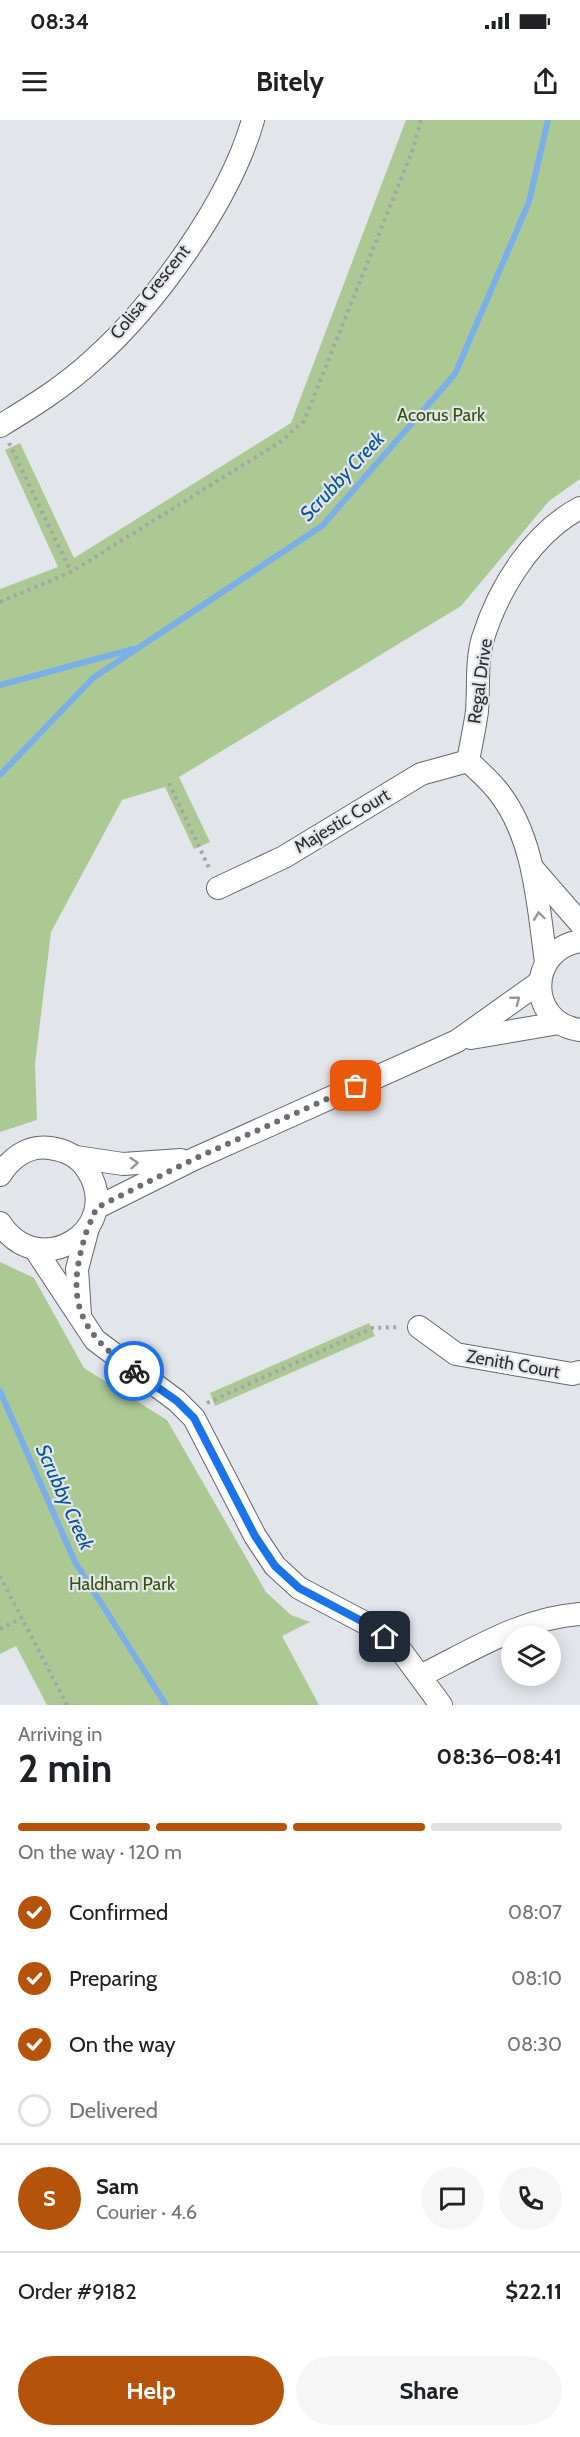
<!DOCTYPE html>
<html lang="en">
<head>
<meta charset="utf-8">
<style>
	:root { --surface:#fff; --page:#f6f6f6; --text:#202124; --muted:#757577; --line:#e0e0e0; --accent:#b45309 }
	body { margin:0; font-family:Cabin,sans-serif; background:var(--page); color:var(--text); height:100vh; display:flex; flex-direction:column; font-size:22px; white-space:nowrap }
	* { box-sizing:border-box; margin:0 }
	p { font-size:20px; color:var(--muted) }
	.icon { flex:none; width:33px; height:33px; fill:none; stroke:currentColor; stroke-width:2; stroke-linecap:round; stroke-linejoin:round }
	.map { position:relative; height:1585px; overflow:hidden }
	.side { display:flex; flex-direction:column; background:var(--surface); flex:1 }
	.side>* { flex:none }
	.tools { position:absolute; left:501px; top:1506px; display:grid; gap:12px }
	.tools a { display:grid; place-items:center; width:60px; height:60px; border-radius:50%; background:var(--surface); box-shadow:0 3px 15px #0003; font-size:30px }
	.pin { position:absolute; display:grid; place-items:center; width:51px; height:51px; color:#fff; margin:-26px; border-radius:12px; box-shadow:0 3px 9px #0006 }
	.courier { position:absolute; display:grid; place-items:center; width:60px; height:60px; margin:-30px; border:4px solid #1a73e8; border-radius:50%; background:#fff; color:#222; box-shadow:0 2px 8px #0007 }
	.summary em { font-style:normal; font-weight:700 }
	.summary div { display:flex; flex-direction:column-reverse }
	.summary { display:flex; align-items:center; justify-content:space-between; height:102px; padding:0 18px }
	h1 { font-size:39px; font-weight:700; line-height:45px }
	.bar { display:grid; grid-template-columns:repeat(4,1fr); gap:9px 6px; align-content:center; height:72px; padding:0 18px }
	.bar i { height:8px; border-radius:4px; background:var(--line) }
	.bar .active { background:var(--accent) }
	.bar p { grid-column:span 4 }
	.line { display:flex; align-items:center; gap:15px; padding:0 18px; border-top:2px solid var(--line) }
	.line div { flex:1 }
	.round { display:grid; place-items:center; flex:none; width:63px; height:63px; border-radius:32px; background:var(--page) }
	ol { padding:0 18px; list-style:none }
	li { display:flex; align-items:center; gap:18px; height:66px }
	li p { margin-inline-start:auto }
	li .icon { padding:6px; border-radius:50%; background:var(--accent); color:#fff; stroke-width:4 }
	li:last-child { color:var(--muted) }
	li i { width:33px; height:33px; border:3px solid var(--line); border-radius:50% }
	.button { display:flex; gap:12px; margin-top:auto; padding:12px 18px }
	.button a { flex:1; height:69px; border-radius:36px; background:var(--accent); color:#fff; font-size:24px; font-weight:700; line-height:69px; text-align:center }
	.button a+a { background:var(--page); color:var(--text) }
	.status { display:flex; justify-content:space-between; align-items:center; height:42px; padding:0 30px; background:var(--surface); direction:ltr }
	.status svg { height:16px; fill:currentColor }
	header { display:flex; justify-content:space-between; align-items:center; height:78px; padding:0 18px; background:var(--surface); font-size:27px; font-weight:700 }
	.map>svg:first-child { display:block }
	.green { fill:#acc993 }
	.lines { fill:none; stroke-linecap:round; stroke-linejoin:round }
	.stream { stroke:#7bafe9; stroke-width:6 }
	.minor-casing { stroke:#65676c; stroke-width:24 }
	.path { stroke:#a3a5a9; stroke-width:4; stroke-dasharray:3 4.5; stroke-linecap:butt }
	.minor { stroke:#fff; stroke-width:22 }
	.oneway { stroke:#969698 }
	.done { stroke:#6c6e71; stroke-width:6; stroke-dasharray:0 10.8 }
	.route { stroke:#1a73e8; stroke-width:8 }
	.labels { text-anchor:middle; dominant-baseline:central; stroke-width:4.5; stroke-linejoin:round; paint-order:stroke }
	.street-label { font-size:18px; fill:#2d2e30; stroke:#e2e5ea }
	.park-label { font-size:18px; fill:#325206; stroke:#e2e5ea }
	.water-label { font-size:20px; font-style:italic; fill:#03549a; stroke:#e2e5ea }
</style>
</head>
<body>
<div class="status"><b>08:34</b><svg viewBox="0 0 49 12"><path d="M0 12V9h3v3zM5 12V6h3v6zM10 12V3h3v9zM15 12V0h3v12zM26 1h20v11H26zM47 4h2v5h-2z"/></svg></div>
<header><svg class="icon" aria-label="menu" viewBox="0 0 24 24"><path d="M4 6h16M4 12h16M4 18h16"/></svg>Bitely<svg class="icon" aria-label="share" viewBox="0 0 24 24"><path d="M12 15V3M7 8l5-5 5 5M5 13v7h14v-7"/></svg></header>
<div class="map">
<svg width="580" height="1585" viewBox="0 0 580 1585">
	<rect width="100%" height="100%" fill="#e2e5ea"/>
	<g class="green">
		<path d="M406,0H580V359L549,381L461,486L179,657L210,722L194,729L165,667L122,680L51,812L35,944L37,1000L0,1012V469L58,447L5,330L20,323L74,438L291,303Z"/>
		<path d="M0,1142L34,1158L84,1248L167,1300L266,1472L291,1495L310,1502L282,1516L319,1585H47L16,1526L0,1534Z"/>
		<path d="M369,1203L375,1216L215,1286L210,1273Z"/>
	</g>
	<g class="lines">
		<g class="stream">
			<path d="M0,565L133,529"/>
			<path d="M0,655L93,558L322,406L455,254L529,82L548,0"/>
			<path d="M0,1271L75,1442L166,1585"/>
		</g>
		<g class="minor-casing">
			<g id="minor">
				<path d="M0,306C33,286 65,266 93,240C156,184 230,81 253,0"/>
				<path d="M533,749L580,803"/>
				<path d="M218,768L284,737L421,654L468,641"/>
				<path d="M580,821C527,830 527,903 580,910"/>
				<path d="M546,842C538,786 535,716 497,670C489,660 478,650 468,641C471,624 475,607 477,591C479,566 476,541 483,518C499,467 533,413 580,388"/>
				<path d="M471,918L559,903"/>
				<path d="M76,1037L123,1044L181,1040"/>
				<path d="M0,1055C11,1038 28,1025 50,1028C65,1030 80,1037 88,1051C124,1110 39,1163 0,1103"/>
				<path d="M96,1088L194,1039L457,921L540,862"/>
				<path d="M35,1129L95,1220L177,1281L194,1298L255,1416L275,1446L299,1468L371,1506L399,1528L441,1585"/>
				<path d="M80,1195L77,1149L88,1108"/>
				<path d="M419,1207L456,1234L572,1254L580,1252"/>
				<path d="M422,1555C473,1530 522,1498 580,1494"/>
			</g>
		</g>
		<g class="path">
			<path d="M9,323L71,452"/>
			<path d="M0,482L71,452L280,322L304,301L413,29L421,0"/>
			<path d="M169,663L210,750"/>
			<path d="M207,1283L372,1208L400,1207"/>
			<path d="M0,1456L67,1585"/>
			<path d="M0,1509L22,1498"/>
		</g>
		<use href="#minor" class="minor"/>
	</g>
	<defs><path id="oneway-chevron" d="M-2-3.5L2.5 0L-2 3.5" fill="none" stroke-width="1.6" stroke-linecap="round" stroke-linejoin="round" transform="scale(1.5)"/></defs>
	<g class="oneway">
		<use href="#oneway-chevron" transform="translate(539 796) rotate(-98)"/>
		<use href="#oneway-chevron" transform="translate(516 880) rotate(-38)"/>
		<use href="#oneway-chevron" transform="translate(134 1043) rotate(-4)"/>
	</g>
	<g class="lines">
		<path class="done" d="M134,1251C76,1210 65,1178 87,1110C90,1102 94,1096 96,1088L194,1039L356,966"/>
		<path class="route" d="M134,1251L177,1281L194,1298L255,1416L275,1446L299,1468L371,1506L385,1517"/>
	</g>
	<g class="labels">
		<g class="street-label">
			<text transform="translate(150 172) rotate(-51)">Colisa Crescent</text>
			<text transform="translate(480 561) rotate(-82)">Regal Drive</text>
			<text transform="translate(342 701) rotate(-31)">Majestic Court</text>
			<text transform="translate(513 1244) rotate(10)">Zenith Court</text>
		</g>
		<g class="park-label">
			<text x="441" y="295">Acorus Park</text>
			<text x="122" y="1464">Haldham Park</text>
		</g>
		<g class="water-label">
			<text transform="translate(342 356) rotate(-47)">Scrubby Creek</text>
			<text transform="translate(65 1377) rotate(66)">Scrubby Creek</text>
		</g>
	</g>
</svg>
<div class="tools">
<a><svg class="icon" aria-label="layers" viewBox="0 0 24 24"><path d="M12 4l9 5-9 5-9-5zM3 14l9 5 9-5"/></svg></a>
</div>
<div class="pin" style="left:356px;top:966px;background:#ea580c"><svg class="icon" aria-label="bag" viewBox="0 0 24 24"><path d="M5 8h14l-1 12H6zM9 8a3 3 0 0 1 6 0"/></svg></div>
<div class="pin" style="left:385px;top:1517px;background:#1f2937"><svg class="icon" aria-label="home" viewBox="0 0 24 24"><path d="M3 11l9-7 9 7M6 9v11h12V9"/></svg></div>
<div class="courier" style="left:134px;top:1251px"><svg class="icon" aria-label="bike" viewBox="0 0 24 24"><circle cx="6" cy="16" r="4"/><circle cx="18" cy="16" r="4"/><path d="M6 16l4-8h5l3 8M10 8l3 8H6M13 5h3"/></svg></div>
</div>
<section class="side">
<div class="summary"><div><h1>2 min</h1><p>Arriving in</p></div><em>08:36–08:41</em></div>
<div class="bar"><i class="active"></i><i class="active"></i><i class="active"></i><i></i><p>On the way · 120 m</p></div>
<ol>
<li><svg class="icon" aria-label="check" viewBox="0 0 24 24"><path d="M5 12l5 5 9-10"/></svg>Confirmed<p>08:07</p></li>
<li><svg class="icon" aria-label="check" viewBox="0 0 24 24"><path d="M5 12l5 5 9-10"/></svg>Preparing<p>08:10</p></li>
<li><svg class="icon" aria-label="check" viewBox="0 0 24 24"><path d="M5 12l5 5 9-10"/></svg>On the way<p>08:30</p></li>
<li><i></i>Delivered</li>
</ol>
<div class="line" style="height:108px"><b class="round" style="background:var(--accent);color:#fff">S</b><div><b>Sam</b><p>Courier · 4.6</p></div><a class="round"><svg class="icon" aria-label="chat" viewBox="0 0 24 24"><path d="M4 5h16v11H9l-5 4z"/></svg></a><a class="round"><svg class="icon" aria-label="phone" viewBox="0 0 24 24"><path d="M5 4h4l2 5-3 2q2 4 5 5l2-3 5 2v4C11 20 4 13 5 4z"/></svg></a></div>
<div class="line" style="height:78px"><div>Order #9182</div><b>$22.11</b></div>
<div class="button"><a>Help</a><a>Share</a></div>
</section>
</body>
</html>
